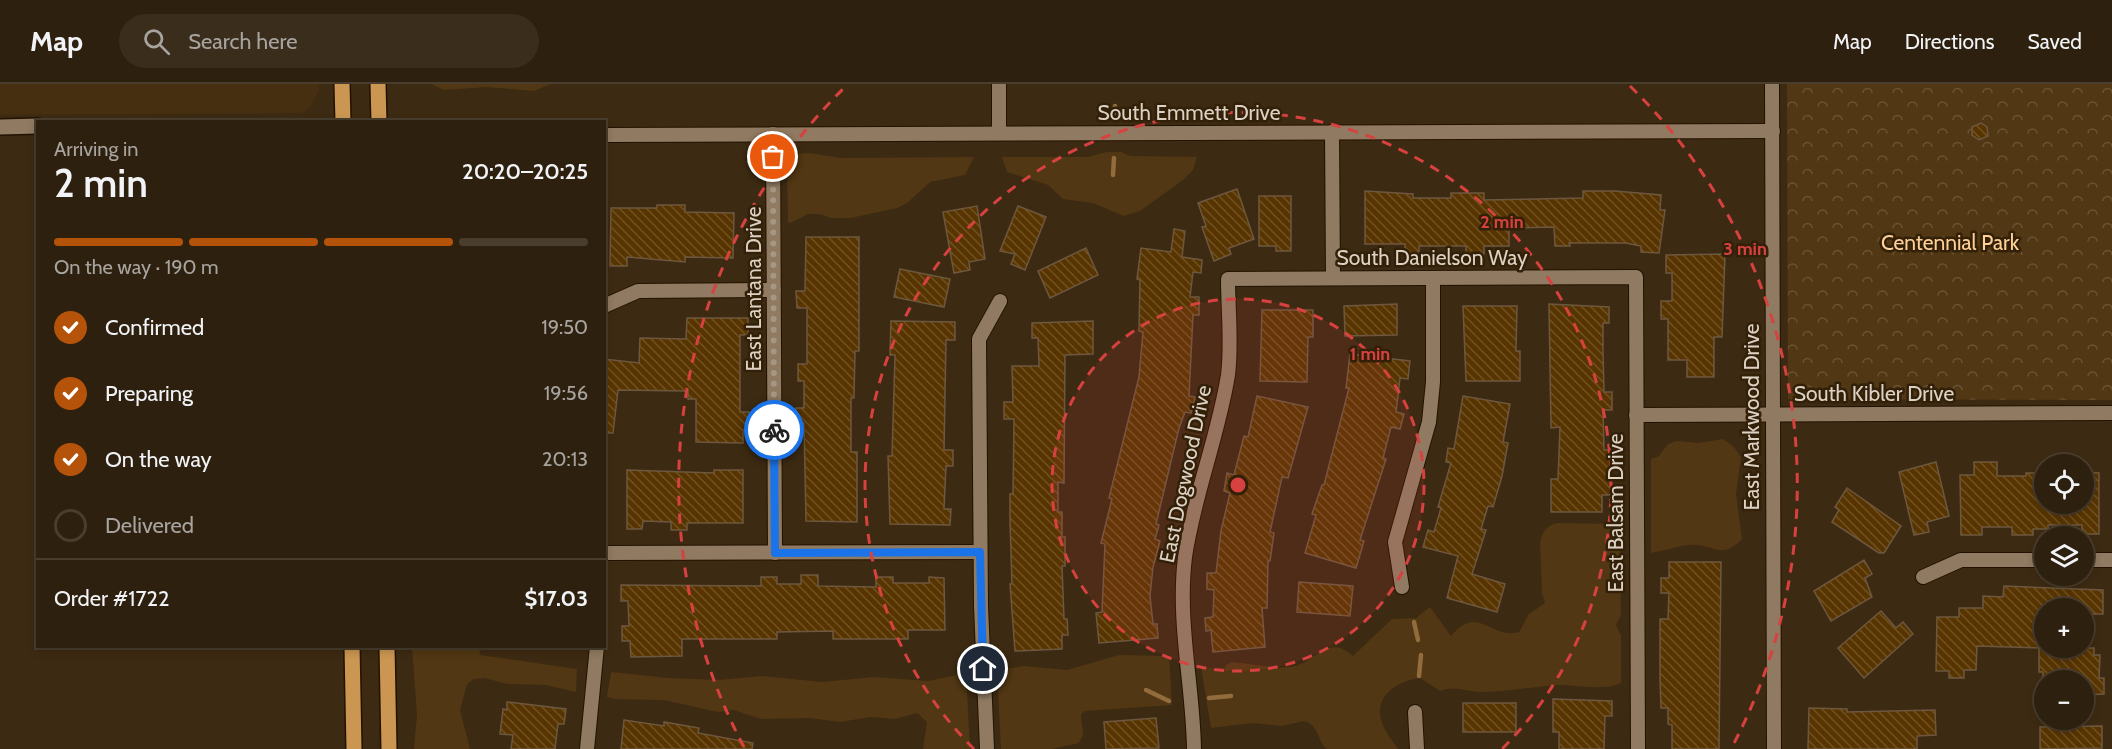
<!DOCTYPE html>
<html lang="en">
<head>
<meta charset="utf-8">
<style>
	:root { --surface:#2e200e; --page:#3a2d1c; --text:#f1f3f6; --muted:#a7a39e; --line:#493e2e; --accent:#b45309 }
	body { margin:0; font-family:Cabin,sans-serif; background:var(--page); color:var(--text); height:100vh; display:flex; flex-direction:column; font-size:22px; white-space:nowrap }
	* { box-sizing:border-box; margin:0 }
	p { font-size:20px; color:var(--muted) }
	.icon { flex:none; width:33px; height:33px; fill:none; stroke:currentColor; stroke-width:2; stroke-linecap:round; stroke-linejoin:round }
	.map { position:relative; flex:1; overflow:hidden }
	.details { position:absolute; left:36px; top:36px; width:570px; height:528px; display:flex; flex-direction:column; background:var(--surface); border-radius:0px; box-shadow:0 3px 9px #0003,0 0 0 2px var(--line) }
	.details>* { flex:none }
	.controls { position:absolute; left:2034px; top:370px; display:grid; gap:12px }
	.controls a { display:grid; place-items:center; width:60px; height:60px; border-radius:50%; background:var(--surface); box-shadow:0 3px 9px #0003,0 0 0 2px var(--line); font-size:30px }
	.pin { position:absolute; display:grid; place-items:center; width:51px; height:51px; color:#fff; margin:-26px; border:3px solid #fff; border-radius:50%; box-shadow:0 2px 6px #0007 }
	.courier { position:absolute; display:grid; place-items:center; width:60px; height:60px; margin:-30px; border:4px solid #1a73e8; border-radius:50%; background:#fff; color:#222; box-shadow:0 2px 8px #0007 }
	.headline em { font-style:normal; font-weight:600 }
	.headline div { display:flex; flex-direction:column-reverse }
	.headline { display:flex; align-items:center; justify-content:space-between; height:102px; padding:0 18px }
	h1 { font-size:39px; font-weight:600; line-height:45px }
	.bar { display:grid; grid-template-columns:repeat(4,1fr); gap:9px 6px; align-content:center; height:72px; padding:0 18px }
	.bar i { height:8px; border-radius:4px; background:var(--line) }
	.bar .selected { background:var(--accent) }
	.bar p { grid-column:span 4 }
	.line { display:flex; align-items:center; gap:15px; padding:0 18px; border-top:2px solid var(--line) }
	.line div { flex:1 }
	ol { padding:0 18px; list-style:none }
	li { display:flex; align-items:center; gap:18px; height:66px }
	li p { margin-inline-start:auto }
	li .icon { padding:6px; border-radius:50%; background:var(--accent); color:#fff; stroke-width:4 }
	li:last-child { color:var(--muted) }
	li i { width:33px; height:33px; border:3px solid var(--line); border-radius:50% }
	header { display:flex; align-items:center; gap:36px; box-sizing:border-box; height:84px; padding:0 30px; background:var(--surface); border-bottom:2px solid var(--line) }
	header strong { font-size:28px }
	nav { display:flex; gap:33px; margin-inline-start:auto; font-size:21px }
	.search { width:420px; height:54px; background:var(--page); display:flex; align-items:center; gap:15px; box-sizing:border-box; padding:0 21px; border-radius:33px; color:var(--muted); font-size:22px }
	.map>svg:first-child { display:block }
	.built { fill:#462e10 }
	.green { fill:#513713 }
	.park { fill:url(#park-crowns) }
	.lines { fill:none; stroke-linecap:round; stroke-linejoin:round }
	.stream { stroke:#926c3d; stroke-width:4.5 }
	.building { fill:url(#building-back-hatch); stroke:#6d583f; stroke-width:1.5 }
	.street-casing { stroke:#231200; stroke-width:16 }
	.secondary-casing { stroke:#231200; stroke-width:18 }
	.primary-casing { stroke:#231200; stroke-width:18 }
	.street { stroke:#907a61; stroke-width:14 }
	.secondary { stroke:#907a61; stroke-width:15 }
	.primary { stroke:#ca9652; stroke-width:15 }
	.done { stroke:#a59785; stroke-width:6; stroke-dasharray:0 10.8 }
	.route { stroke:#1a73e8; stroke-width:8 }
	.ring { fill:none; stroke:#d7413f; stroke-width:3; stroke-dasharray:10 8 }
	.labels { text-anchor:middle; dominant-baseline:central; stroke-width:5; stroke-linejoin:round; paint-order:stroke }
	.street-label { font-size:21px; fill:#ddd1c3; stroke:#322008 }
	.park-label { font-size:21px; fill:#fed098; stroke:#322008 }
	.centre { fill:#d7413f; stroke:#322008; stroke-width:3 }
	.ring-label { font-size:18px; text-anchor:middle; font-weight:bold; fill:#d7413f; stroke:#322008; stroke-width:5; stroke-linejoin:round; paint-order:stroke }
</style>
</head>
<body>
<header>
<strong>Map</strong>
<div class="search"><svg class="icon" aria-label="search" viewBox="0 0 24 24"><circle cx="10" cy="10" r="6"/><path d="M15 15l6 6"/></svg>Search here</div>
<nav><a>Map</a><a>Directions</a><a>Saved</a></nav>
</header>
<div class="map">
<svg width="2112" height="665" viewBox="0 0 2112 665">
	<defs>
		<pattern id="park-crowns" width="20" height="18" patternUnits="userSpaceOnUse" patternTransform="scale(1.5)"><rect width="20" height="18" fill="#513713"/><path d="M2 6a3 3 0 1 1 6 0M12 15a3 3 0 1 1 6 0" fill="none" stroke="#6a5334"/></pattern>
		<pattern id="building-back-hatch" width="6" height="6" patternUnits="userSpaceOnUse" patternTransform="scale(1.5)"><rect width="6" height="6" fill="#583500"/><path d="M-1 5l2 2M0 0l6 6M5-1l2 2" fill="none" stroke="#705124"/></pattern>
	</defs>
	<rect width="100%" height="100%" fill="#3d2a12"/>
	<path class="built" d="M0,0H319V6L310,24L301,29L0,31Z"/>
	<g class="green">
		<path d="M431,0H551L534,7L487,3L444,6Z"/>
		<path d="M1107,68H1121L1130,72L1197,73L1193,86L1183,96L1140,127L1124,132L1093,119L1063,115L1048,101L1007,88L1002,73H1087Z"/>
		<path d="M809,69L841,74L974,73L965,91L930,98L907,119L897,124L851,134H831L819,130H808L791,139L788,138L787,81L798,70Z"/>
		<path d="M1723,355L1733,362L1741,373L1736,410L1742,455C1722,477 1712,459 1689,461C1677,462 1664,467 1651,469V375L1659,372L1668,360L1677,357L1699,359Z"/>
		<path d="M1557,439L1620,440L1621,531L1616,541L1621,552V599C1601,608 1578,600 1556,601C1531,603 1507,608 1481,608C1467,608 1454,601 1440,607L1420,594C1397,597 1371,613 1383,641C1386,650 1393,657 1398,665H1327C1317,656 1319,641 1304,637L1282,642L1253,639L1211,644L1201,583L1224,586L1226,581L1232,578C1250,579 1271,585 1289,583C1316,581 1326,548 1353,572L1392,535L1416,534L1430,523L1451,552C1479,519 1489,556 1519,548L1529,530L1545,519L1542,509L1540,459C1542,448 1546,442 1557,439Z"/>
		<path d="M412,563H479L480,571L577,585L576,608L546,601L508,600L484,594L474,595L467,600L460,626L470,665H414L417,631Z"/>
		<path d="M1119,571L1169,572L1172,621L1085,627L1081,630L1083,651L1079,659L1052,665H1001L997,586L1024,582L1067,586Z"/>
		<path d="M611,588L669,594L718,596L762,592L822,598L873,593L928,597L966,589L970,665H923L927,638L917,629L895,635L871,633L840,638L810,634L761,635L734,626L718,628L664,616L614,615L607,613Z"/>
	</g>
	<path class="park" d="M1787,0H2112V316L1788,315Z"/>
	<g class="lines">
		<g class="stream">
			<path d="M1114,29L1115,22"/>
			<path d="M1113,91L1114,74"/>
			<path d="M1414,538L1418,556"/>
			<path d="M1419,592L1421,571"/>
			<path d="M1146,606L1169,617"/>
			<path d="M1209,614L1231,612"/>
		</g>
	</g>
	<g class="building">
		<path d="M1981,39L1987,43L1988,52L1979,56L1972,51V43Z"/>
		<path d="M1237,105L1254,155L1229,164L1231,170L1214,177L1202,143L1206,142L1198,119Z"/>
		<path d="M1365,107L1413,110V114H1451V109H1484V116L1583,114V107H1615L1661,111L1660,126H1665L1659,169L1641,168V162L1626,159H1569L1570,162H1555L1554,143L1509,144V162H1484V170H1466V162H1419V169H1405V160H1365Z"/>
		<path d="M1259,112H1291V167H1276V162H1259Z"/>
		<path d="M657,121H685V128L734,129L733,174L685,173V178L627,173V182H610L611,124H657Z"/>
		<path d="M977,122L985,175L969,178L970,186L954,189L943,128Z"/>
		<path d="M1018,122L1046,133L1025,186L1011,180L1015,170L1000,167Z"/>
		<path d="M1174,145L1185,147L1182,173L1202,176L1201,189L1193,188L1190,213H1199V231H1193L1189,312L1195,313L1191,329L1185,328L1179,344L1156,440L1159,441L1155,455L1160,457L1153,483L1150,512L1153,540H1157L1158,554L1099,559L1096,529L1102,528L1105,460L1101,459L1112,415L1109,414L1139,293L1143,248L1139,247L1140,196L1137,195L1141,164L1171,168Z"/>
		<path d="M806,153H859V267H855L854,314H851V368H857V438L806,437L804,339H796V324H804V297H798V280H807V224H797L796,207H805Z"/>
		<path d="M1086,164L1098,191L1050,214L1038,187Z"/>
		<path d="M1725,170L1722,253H1714V293H1687V276H1668V235H1661V217H1672V189H1666V171Z"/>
		<path d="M900,185L950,195L944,223L894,213Z"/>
		<path d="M1397,220V251L1345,252L1344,222Z"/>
		<path d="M1549,220L1609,223V239H1603V268L1604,308H1612V326H1603L1604,366H1610L1611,411H1602V428H1551V395H1558L1560,343L1551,344Z"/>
		<path d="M1463,222H1517L1516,267H1520V297H1466Z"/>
		<path d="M1262,226H1313V253H1308L1307,298L1260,297Z"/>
		<path d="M687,234H748V251H740V328H749V346H743V359L696,358V315H688V307L618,306L613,349H604V275L639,279L640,254L686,255Z"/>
		<path d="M891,237L955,238V256H946L944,366H953V382H946L944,425H951L950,441L890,440L888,372H892L895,271H890Z"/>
		<path d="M1093,237V270L1065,271L1064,399L1058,398V428H1062V453H1065V482H1062L1064,535H1067L1068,551H1062V565L1015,567L1010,500H1012L1010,437V410H1013L1014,335H1004V318H1013L1012,282H1039L1038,254H1032V239Z"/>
		<path d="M1350,270L1410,277L1408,295L1400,294L1396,328L1404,330L1400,345L1391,343L1383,374L1386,375L1360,456L1364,457L1356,484L1305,469L1316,431L1312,430L1322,401H1324L1349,304H1346Z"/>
		<path d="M1257,312L1308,323L1288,394L1282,393L1270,448L1274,449L1270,477H1268L1267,524H1262L1265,563L1213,568L1211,546L1206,547L1205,534L1213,533L1214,506L1207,505V489H1216L1221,447L1230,409L1224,407L1227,389L1234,391L1244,352L1248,353Z"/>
		<path d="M1463,312L1510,320L1503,358L1508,359L1502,392L1493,423L1488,422L1481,445L1486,446L1472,490L1505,500L1497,528L1447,514L1458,472L1423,463L1428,446L1434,448L1441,424L1438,423L1451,379L1446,378L1448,364L1454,365Z"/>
		<path d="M1936,378L1949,432L1927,438L1929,448L1914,451L1899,388Z"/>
		<path d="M1974,378H1997V392H2026V389H2044V420H2084V388L2099,389V450H2082V441H2048V445H2033V451H2012V443H1982V451H1961L1960,391H1974Z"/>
		<path d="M627,386L714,389V386H743V439H687V446H671V438L643,437L642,445H627Z"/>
		<path d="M1847,404L1901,442L1884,469H1879L1832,438L1839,426L1835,423Z"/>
		<path d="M1864,476L1872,490L1865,494L1872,513L1831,537L1814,507Z"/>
		<path d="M1669,478H1721L1719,665H1672V641L1668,640V624H1661L1660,595V535H1668L1669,509H1661V494H1669Z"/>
		<path d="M801,491H818V502L876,503V493H893V499H929V493L944,494L945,546H908V555H833V547L777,548V555H682V572L631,573L630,557H622V542H629L628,517H621V501L761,502V493H777V500H801Z"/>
		<path d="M1299,498L1353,502L1350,532L1297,528Z"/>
		<path d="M2004,502L2103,506V530H2084V525H2044V564L1977,562L1976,586H1964V594H1949V587H1936L1937,533H1959V524H1983V512L2003,513Z"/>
		<path d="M1881,527L1896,544L1903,538L1913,550L1864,594L1838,564Z"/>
		<path d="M2039,564H2094V571H2100L2099,594H2104V610L2084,611V597H2043V588H2039Z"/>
		<path d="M1553,615L1612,617V632H1605L1604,665H1559V648H1553Z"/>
		<path d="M507,618L566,625L564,640H558L555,665H511L513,651L500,650L503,625L507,626Z"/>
		<rect x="1463" y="619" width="53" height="29"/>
		<path d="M1809,624L1847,625V628L1935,626L1936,651L1917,652V665H1808Z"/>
		<path d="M1156,634L1159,664L1106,665L1104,638Z"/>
		<path d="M624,636L664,642V638L699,644L698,649L753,659L752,665H621Z"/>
		<path d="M2102,642V664L2040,665V643Z"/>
	</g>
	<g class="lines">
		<g class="street-casing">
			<g id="street">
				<path d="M999,0V49"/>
				<path d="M1772,0L1774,665"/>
				<path d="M1332,48L1333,194"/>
				<path d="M773,50L775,469"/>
				<path d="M604,51L1773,47"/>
				<path d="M604,222L638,207L774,206"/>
				<path d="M1636,331L2112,329"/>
				<path d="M604,469L980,468"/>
				<path d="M2084,476H2112"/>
				<path d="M1923,493L1961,476H2044"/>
				<path d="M1402,503L1395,458L1429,338L1433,298V194"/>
				<path d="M1415,628L1417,665"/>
				<path d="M587,665L597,562"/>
				<path d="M987,665L981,522L979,255L1000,217"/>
				<path d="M1194,665C1193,601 1177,538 1185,473C1194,411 1218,353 1228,291C1232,260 1228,225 1228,195L1636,193L1638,665"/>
			</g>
		</g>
		<g class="secondary-casing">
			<path id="secondary" d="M0,43L38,42"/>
		</g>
		<g class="primary-casing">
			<g id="primary">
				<path d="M342,0L343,38"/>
				<path d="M378,0L379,38"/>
				<path d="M352,562L354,665"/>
				<path d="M387,562L389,665"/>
			</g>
		</g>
		<use href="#street" class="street"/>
		<use href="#secondary" class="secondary"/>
		<use href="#primary" class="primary"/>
	</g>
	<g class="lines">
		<path class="done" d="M773,73L774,346"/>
		<path class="route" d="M774,346L775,469L980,468L983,585"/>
	</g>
	<circle cx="1238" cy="401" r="186" fill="#d7413f" fill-opacity=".12"/>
	<g class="ring">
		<circle cx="1238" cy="401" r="186"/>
		<path d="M974 665A373 373 0 1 1 1502 665"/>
		<path d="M744 663A559 559 0 0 1 846 2M1630 2A559 559 0 0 1 1732 663"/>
	</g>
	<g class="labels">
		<g class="street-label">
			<text x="1189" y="28">South Emmett Drive</text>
			<text x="1432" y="173">South Danielson Way</text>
			<text transform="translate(753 205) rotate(-90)">East Lantana Drive</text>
			<text x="1874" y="309">South Kibler Drive</text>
			<text transform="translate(1751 333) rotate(-90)">East Markwood Drive</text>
			<text transform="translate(1185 390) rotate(-78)">East Dogwood Drive</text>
			<text transform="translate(1615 429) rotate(-90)">East Balsam Drive</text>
		</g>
		<g class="park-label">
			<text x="1950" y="158">Centennial Park</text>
		</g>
	</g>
	<circle cx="1238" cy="401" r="9" class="centre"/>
	<g class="ring-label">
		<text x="1502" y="144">2 min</text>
		<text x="1745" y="171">3 min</text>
		<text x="1370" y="276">1 min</text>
	</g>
</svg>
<div class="controls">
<a><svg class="icon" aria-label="locate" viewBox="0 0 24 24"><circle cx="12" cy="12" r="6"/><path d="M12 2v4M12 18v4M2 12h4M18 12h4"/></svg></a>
<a><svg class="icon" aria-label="layers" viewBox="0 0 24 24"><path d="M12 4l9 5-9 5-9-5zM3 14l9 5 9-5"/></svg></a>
<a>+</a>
<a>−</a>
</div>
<div class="pin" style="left:773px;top:73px;background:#ea580c"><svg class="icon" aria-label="bag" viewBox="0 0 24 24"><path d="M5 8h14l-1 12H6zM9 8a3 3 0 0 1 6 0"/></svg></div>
<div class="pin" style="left:983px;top:585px;background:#1f2937"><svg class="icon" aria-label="home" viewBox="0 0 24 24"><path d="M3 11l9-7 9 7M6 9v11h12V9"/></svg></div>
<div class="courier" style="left:774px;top:346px"><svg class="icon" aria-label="bike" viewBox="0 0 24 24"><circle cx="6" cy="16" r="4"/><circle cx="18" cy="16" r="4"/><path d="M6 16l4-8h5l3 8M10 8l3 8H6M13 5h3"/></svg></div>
<section class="details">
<div class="headline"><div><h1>2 min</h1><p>Arriving in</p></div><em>20:20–20:25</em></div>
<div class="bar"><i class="selected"></i><i class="selected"></i><i class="selected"></i><i></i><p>On the way · 190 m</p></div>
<ol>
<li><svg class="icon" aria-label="check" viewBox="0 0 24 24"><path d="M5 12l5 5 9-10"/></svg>Confirmed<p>19:50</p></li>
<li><svg class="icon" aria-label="check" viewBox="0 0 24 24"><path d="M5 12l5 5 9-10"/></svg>Preparing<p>19:56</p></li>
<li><svg class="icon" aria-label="check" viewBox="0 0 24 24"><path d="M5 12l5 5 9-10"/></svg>On the way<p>20:13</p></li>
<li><i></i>Delivered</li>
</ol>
<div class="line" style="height:78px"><div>Order #1722</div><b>$17.03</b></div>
</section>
</div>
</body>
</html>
